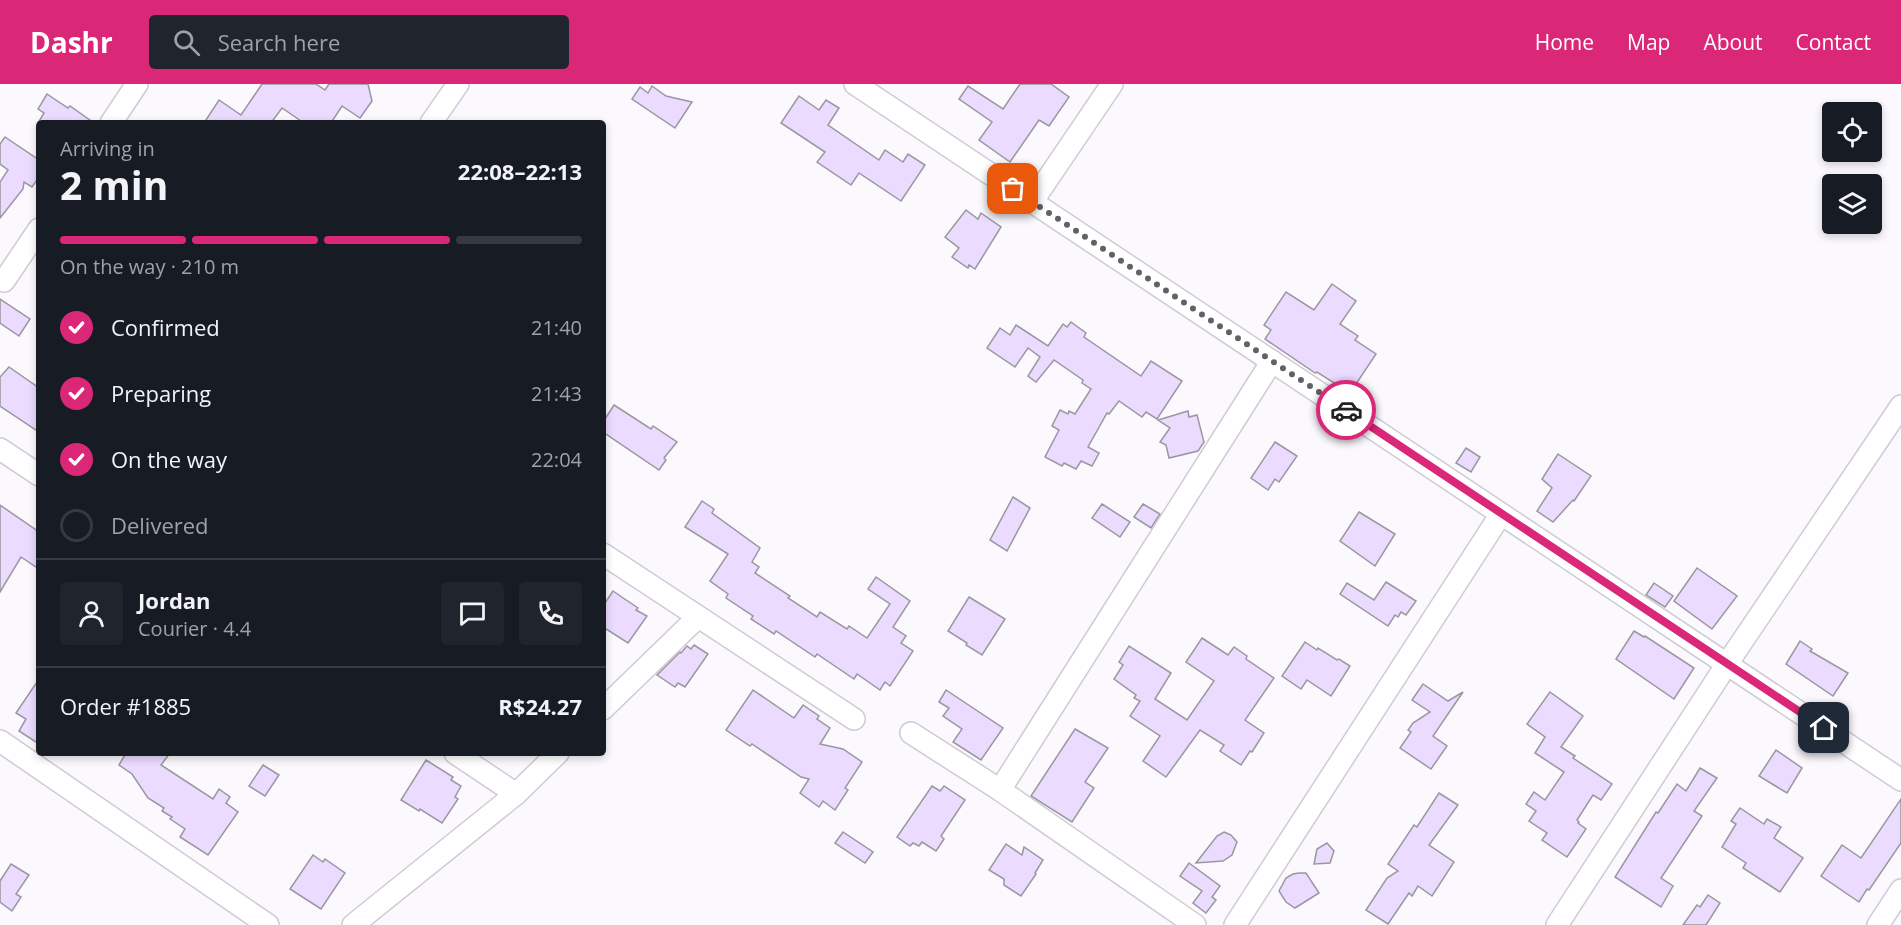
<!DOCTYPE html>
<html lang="en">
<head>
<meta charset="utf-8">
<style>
	:root { --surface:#171b24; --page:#20242c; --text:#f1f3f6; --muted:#9ea1a6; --line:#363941; --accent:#db2777 }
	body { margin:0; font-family:"Open Sans",sans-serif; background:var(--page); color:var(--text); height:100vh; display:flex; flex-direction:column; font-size:22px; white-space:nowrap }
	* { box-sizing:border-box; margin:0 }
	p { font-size:20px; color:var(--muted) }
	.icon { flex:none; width:33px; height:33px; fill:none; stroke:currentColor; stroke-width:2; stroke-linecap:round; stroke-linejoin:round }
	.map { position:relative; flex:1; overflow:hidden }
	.panel { position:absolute; left:36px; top:36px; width:570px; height:636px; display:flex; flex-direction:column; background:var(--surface); border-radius:6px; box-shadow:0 3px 9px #0003 }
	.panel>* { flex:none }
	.fabs { position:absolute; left:1822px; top:18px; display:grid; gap:12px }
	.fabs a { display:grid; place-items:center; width:60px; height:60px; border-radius:6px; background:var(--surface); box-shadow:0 3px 9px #0003; font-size:30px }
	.pin { position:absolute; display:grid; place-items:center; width:51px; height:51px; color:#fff; margin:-26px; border-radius:12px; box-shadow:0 3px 9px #0006 }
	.courier { position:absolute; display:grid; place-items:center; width:60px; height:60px; margin:-30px; border:4px solid #db2777; border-radius:50%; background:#fff; color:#222; box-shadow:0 2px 8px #0007 }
	.overview em { font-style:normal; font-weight:700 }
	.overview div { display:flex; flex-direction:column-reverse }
	.overview { display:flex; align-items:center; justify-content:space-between; height:102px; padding:0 24px }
	h1 { font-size:39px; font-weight:700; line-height:45px }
	.bar { display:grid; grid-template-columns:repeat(4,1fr); gap:9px 6px; align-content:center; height:72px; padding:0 24px }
	.bar i { height:8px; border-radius:4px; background:var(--line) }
	.bar .selected { background:var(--accent) }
	.bar p { grid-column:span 4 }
	.line { display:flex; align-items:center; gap:15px; padding:0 24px; border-top:2px solid var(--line) }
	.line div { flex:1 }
	.round { display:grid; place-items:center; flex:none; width:63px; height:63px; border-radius:6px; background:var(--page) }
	ol { padding:0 24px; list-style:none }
	li { display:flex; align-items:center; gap:18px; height:66px }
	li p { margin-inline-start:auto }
	li .icon { padding:6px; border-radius:50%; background:var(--accent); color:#fff; stroke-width:4 }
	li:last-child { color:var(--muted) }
	li i { width:33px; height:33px; border:3px solid var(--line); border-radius:50% }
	header { display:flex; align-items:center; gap:36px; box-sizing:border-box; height:84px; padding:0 30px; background:var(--accent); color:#fff }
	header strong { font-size:28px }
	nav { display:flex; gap:33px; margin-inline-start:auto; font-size:21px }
	.search { width:420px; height:54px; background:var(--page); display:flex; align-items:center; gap:15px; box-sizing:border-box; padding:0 21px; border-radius:6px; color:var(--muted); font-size:22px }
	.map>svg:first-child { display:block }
	.building { fill:#eadbff; stroke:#9a979f; stroke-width:1.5 }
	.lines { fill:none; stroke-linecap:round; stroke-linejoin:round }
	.minor-casing { stroke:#cfcbd4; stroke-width:24 }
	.minor { stroke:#fff; stroke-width:21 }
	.done { stroke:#636165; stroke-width:6; stroke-dasharray:0 10.8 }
	.route { stroke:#db2777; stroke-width:8 }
</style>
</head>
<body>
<header>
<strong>Dashr</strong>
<div class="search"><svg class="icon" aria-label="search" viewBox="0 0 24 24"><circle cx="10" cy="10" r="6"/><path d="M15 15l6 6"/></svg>Search here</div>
<nav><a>Home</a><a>Map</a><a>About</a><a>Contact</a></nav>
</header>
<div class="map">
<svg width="1901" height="841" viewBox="0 0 1901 841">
	<rect width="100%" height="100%" fill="#fbf8fe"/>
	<g class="building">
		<path d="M262,0H316L325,6L329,0H368L372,17L360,34L342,22L331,39H304L282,24L271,39H204L219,16L241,31Z"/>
		<path d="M1020,0H1051L1069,13L1049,42L1039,36L1010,78L979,56L992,38L959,15L968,2L1003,25Z"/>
		<path d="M652,2L666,12L692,18L675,44L632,15L640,3L648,9Z"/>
		<path d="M47,10L68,24L70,22L94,39H38L44,29L38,25Z"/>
		<path d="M799,12L819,26L826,16L839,24L828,41L879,76L885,66L903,78L908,70L925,81L901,117L859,89L851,101L817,78L825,68L781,39Z"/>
		<path d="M5,53L39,76V93L32,103L24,98L23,105L0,134V98L8,86L0,80V60Z"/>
		<path d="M966,126L978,135L981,129L1001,143L975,185L969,181L968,184L952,173L959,164L945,153Z"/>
		<path d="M1332,200L1356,217L1340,240L1358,252L1355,256L1376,270L1350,309L1317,288L1315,289L1265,255L1271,246L1264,241L1286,208L1314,226Z"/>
		<path d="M0,215L30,235L19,252L0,239Z"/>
		<path d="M1071,238L1086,249L1084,253L1141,292L1151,277L1182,297L1157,335L1146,328L1142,333L1119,317L1109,330L1107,329L1088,363L1099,369L1092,382L1081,377L1076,385L1064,379L1062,382L1045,373L1059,346L1052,342L1060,326L1068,330L1069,327L1075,330L1091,305L1082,299L1083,296L1054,276L1036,298L1028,292L1040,273L1028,264L1015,283L987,264L1000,244L1010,251L1016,241L1048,262L1063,240L1067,243Z"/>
		<path d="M9,283L39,304V348L0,322V293Z"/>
		<path d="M614,321L651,345L653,342L677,358L664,374L666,376L659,386L603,348V338Z"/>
		<path d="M1188,327L1189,333L1197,331L1204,358L1198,367L1169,374L1166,361L1160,358L1170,344L1158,336Z"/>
		<path d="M1275,358L1297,372L1279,398L1275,395L1268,406L1251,394Z"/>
		<path d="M1466,364L1480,373L1471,388L1456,379Z"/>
		<path d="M1558,370L1591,392L1574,417L1573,416L1553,438L1537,427L1552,404L1542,395Z"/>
		<path d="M1013,413L1030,424L1007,467L990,456Z"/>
		<path d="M702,417L714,425L712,429L760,464L752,478L759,483L755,489L790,512L788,514L817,533L820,528L847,545L849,542L867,554L890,520L868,505L876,493L910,517L893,543L906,552L901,559L913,567L890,602L885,598L880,606L857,590L854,595L817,570L815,573L776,547L774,550L751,535L753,532L726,514L728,510L710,497L728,470L685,443Z"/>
		<path d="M1102,420L1130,438L1120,453L1092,434Z"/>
		<path d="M1143,420L1160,430L1151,444L1134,433Z"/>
		<path d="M0,421L39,448V485L21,473L0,508Z"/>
		<path d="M1359,428L1395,450L1375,482L1340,457Z"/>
		<path d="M1697,484L1737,512L1712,545L1674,517Z"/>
		<path d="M1386,498L1416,517L1406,531L1401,528L1398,533L1395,531L1388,542L1340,510L1347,499L1374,516Z"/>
		<path d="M1654,499L1673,512L1665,523L1646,511Z"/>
		<path d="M613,507L638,524L636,526L647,532L628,559L603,543V522Z"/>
		<path d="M969,513L1005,535L982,571L966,561L967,559L948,547Z"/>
		<path d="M1634,547L1644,553L1645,552L1694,584L1674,615L1616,575Z"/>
		<path d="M1202,554L1228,571L1234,563L1247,572L1246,575L1274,594L1245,636L1264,649L1252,668L1250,667L1241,681L1220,667L1224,661L1200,646L1166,693L1143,677L1160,652L1130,632L1140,617L1134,614L1136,611L1114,595L1123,581L1119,578L1129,562L1171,589L1155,615L1187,636L1214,597L1186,578Z"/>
		<path d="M1800,557L1812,565L1810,567L1848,589L1833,612L1786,580Z"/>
		<path d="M1305,558L1317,566L1318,564L1337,576L1339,575L1350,582L1331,612L1307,596L1301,605L1282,592Z"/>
		<path d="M694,561L708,570L685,603L678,599L675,603L657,591L680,568L681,569L687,562L691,565Z"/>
		<path d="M39,595V660L19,647L26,635L16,629Z"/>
		<path d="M1423,600L1448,617L1463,608L1433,652L1447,662L1431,685L1400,664L1411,648L1408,646L1413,639L1430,628L1412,616Z"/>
		<path d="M753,606L794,634L803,621L819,632L817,635L830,644L820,660L843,665L862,678L845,704L848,706L835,726L823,717L819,723L800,709L809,695L801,693L752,660L750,662L726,646Z"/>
		<path d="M946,606L1003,644L981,676L953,658L962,645L943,632L949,624L939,618Z"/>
		<path d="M1550,608L1583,632L1561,663L1575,672L1573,674L1612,700L1601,716L1593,711L1577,736L1579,738L1578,739L1586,745L1567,773L1542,756L1547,749L1529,737L1536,727L1526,720L1534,708L1545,716L1564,688L1535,669L1545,653L1527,640Z"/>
		<path d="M1075,645L1108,664L1085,698L1094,704L1072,738L1031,712Z"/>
		<path d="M1776,666L1802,684L1787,709L1759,692Z"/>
		<path d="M126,669H170L161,681L213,715L219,705L230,713L226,719L238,728L208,771L180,753L185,745L170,735L172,733L162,727L164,724L148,714L132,690L119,681Z"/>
		<path d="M426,676L453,693L451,696L461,702L455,713L458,715L442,739L420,725L419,727L401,716Z"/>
		<path d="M263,681L279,691L265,712L249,702Z"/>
		<path d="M1700,684L1717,694L1694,727L1702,732L1661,794L1673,802L1661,823L1615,793L1656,728L1658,729L1677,700L1686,707Z"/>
		<path d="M932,702L940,707L944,702L965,716L941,752L944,755L936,767L922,758L919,762L913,759L910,762L897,753Z"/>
		<path d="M1439,709L1458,721L1429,761L1454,778L1432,812L1418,802L1412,812L1409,809L1388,840L1366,826L1387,794L1398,787L1388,780L1414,741L1417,743Z"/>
		<path d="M1901,715V759L1869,806L1867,805L1859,818L1821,792L1842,761L1861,774Z"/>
		<path d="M1740,724L1764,740L1767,735L1781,743L1774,754L1803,774L1780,808L1743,784L1746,779L1722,763L1736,740L1731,737Z"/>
		<path d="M843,748L873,768L865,779L835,759Z"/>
		<path d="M1224,748L1231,751L1237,758L1232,771L1223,777L1196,779L1217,752Z"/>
		<path d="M1327,759L1334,767L1330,779L1314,780L1317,765Z"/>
		<path d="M1006,760L1022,771L1024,763L1043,776L1035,789L1036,790L1021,812L1004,801V795L989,786Z"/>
		<path d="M313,771L323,778L325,775L345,789L321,825L290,805Z"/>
		<path d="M1189,779L1220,802L1212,813L1216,816L1206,829L1193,819L1202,807L1180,792Z"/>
		<path d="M11,780L29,791L16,810L21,813L12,827L0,818V797Z"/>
		<path d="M1299,789H1306L1319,809L1295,824L1286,818L1279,807L1286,794L1293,790Z"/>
		<path d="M1708,811L1720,819L1706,841H1683L1697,821L1700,823Z"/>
	</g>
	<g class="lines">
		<g class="minor-casing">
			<g id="minor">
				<path d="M855,0L1901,696"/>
				<path d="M111,39L137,0"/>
				<path d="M431,39L458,0"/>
				<path d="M1032,118L1112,0"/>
				<path d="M4,197L39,145"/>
				<path d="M0,365L39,391"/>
				<path d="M603,470L854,635"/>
				<path d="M603,625L698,533"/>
				<path d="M911,649L1000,706"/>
				<path d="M0,657L268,841"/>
				<path d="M455,669L516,710"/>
				<path d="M353,841L516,710L558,669"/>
				<path d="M1195,841L1000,706L1272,277"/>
				<path d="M1235,841L1501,430"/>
				<path d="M1557,841L1727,580L1901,322"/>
				<path d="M1878,841L1901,806"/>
			</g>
		</g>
		<use href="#minor" class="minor"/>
	</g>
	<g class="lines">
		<path class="done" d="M1013,105L1346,326"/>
		<path class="route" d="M1346,326L1824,644"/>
	</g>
</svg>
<div class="fabs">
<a><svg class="icon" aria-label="locate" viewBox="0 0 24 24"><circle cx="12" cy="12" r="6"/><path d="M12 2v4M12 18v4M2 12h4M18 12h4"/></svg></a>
<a><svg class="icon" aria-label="layers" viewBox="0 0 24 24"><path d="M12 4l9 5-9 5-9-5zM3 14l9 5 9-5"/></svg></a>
</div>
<div class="pin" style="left:1013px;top:105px;background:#ea580c"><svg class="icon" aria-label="bag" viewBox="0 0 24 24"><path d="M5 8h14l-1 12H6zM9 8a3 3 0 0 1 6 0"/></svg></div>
<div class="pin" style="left:1824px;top:644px;background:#1f2937"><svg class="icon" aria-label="home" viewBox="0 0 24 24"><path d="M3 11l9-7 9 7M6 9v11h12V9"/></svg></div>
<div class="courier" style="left:1346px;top:326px"><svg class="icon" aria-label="car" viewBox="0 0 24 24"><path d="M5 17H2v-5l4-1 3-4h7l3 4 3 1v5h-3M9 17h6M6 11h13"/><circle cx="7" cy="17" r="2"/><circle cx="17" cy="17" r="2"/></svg></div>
<section class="panel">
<div class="overview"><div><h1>2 min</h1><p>Arriving in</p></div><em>22:08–22:13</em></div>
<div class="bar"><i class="selected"></i><i class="selected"></i><i class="selected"></i><i></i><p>On the way · 210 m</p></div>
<ol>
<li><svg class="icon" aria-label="check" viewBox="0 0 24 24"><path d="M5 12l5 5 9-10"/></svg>Confirmed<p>21:40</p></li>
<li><svg class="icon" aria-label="check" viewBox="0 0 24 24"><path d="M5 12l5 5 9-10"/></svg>Preparing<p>21:43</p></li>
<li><svg class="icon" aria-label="check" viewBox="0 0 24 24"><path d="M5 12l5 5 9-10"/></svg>On the way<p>22:04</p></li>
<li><i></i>Delivered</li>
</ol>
<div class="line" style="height:108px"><a class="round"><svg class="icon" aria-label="person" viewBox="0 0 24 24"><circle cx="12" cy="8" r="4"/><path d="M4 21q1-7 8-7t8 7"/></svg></a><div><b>Jordan</b><p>Courier · 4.4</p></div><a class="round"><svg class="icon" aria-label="chat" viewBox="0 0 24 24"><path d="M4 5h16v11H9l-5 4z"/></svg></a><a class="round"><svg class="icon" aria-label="phone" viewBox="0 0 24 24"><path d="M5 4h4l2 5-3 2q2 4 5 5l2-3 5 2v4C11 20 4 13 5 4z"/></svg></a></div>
<div class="line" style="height:78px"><div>Order #1885</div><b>R$24.27</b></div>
</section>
</div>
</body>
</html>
